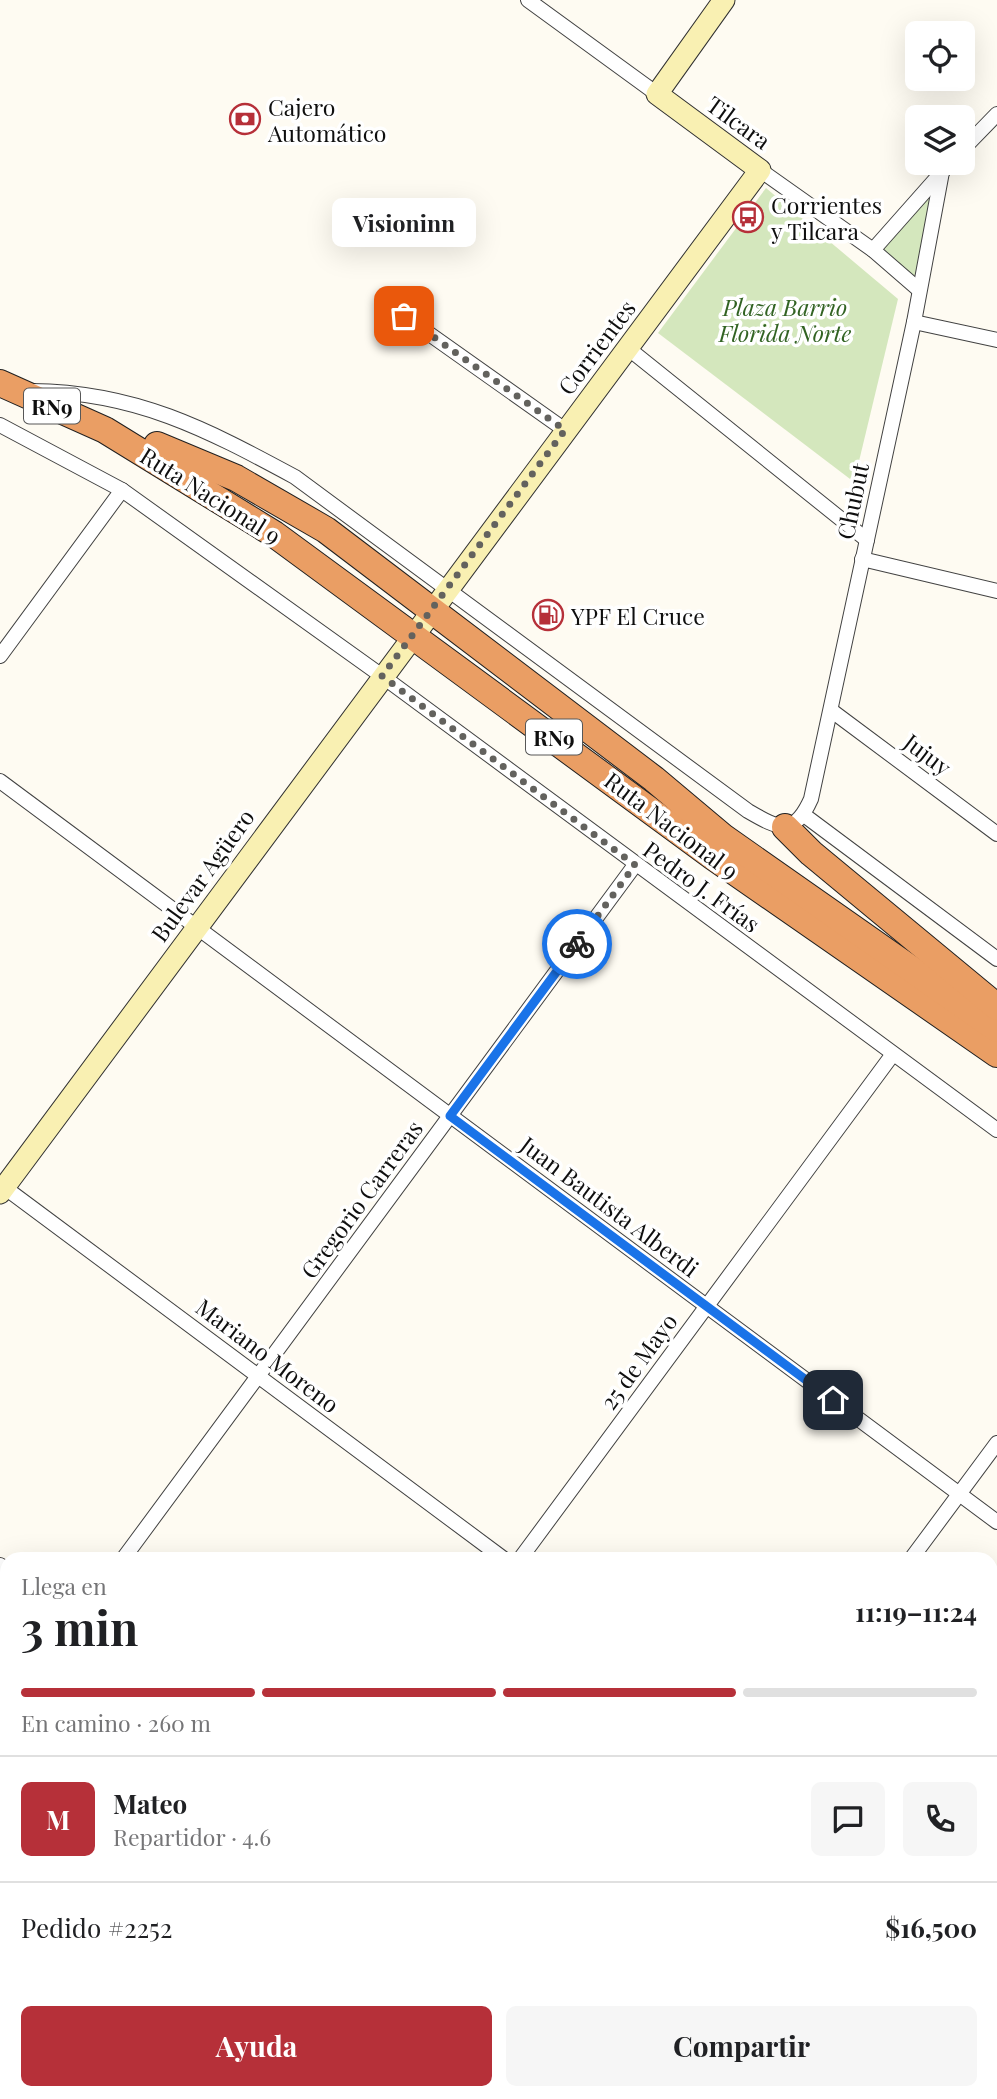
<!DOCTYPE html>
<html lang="es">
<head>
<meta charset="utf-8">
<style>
	:root { --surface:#fff; --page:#f6f6f6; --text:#202124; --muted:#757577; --line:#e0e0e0; --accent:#b63039 }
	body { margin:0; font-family:"Playfair Display",serif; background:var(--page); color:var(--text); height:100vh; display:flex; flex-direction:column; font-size:26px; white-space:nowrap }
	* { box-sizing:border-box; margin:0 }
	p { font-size:23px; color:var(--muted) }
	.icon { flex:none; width:38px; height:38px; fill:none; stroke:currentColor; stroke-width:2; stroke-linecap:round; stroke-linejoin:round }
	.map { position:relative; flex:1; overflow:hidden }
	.details { position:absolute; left:0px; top:1552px; width:998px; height:548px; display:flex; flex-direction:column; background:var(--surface); border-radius:21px 21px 0 0; box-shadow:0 7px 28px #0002 }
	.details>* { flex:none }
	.buttons { position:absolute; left:905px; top:21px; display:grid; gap:14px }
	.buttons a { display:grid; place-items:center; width:70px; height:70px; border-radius:10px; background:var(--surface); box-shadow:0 7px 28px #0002; font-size:35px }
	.pin { position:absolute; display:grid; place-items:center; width:60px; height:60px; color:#fff; margin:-30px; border-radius:14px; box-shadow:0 4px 10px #0006 }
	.courier { position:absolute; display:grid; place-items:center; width:70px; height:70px; margin:-35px; border:5px solid #1a73e8; border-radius:50%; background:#fff; color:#222; box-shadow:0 2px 9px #0007 }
	.bubble { position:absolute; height:49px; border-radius:10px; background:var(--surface); box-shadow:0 7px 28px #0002; font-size:23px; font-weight:700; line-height:49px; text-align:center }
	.headline em { font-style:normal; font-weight:700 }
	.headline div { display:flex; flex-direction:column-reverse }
	.headline { display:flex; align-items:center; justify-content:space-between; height:119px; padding:0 21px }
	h1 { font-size:46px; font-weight:700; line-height:52px }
	.bar { display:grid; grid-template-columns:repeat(4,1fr); gap:10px 7px; align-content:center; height:84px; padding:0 21px }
	.bar i { height:9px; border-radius:5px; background:var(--line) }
	.bar .on { background:var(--accent) }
	.bar p { grid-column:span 4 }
	.line { display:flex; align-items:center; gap:18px; padding:0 21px; border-top:2px solid var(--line) }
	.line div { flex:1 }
	.round { display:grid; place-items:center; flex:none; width:74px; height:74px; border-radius:10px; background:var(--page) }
	.cta { display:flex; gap:14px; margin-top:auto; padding:14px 21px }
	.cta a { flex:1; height:80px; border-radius:10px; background:var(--accent); color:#fff; font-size:28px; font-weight:700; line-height:80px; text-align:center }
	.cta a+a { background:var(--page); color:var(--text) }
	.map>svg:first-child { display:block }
	.green { fill:#d4e7bd }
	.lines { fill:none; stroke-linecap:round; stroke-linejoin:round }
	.street-casing { stroke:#424242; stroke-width:16 }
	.secondary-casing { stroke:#313131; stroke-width:23 }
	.highway-casing { stroke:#202020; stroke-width:28 }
	.street { stroke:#fff; stroke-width:14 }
	.secondary { stroke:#f9f0b2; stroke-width:21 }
	.highway { stroke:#ea9e64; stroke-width:26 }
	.done { stroke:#63625e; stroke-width:7; stroke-dasharray:0 12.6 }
	.route { stroke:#1a73e8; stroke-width:9 }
	.labels { text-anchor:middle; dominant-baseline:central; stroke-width:7; stroke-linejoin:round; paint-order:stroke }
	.shield { fill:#fff; stroke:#575757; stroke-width:2 }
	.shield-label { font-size:21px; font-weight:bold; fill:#0f0f0f }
	.poi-label { font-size:23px; fill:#0f0f0f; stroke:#fff; text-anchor:start }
	.street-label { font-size:23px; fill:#0f0f0f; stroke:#fff }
	.park-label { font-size:23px; font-style:italic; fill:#326323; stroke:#fff }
</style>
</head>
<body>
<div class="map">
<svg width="997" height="2099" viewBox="0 0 997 2099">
	<rect width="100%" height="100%" fill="#fefbf2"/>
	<g class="green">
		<path d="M938,180L916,284L878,250Z"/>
		<path d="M766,188L898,299L854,482L658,333Z"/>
	</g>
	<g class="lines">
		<g class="street-casing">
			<g id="street">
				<path d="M528,0L657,94"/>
				<path d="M962,150L997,114"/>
				<path d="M760,170L873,250L918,289"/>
				<path d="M873,250L950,163"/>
				<path d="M404,316L565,430"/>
				<path d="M914,322L997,340"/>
				<path d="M629,349L867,540"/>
				<path d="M32,391C136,392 206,429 295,477L748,811C779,829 794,837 811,799L914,322L942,172"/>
				<path d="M0,425L122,490L382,676L997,1130"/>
				<path d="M862,559L997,591"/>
				<path d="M0,656L122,490"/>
				<path d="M832,711L997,834"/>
				<path d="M0,781L997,1522"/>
				<path d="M804,815L997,959"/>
				<path d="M0,1184L504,1559"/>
				<path d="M123,1559L635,865"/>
				<path d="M520,1559L893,1054"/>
				<path d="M911,1559L997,1443"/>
				<path d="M0,1565L7,1570"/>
				<path d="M0,1730L7,1720"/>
				<path d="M990,1921L997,1926"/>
				<path d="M0,1965L7,1971"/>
				<path d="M990,1981L997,1972"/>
				<path d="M172,2093L180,2099"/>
				<path d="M710,2093L718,2099"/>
				<path d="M128,2099L133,2093"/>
				<path d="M515,2099L519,2093"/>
				<path d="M903,2099L908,2093"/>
			</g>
		</g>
		<g class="secondary-casing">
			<path id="secondary" d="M0,1193L760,170L657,94L724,0"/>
		</g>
		<g class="highway-casing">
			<g id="highway">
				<path d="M0,383L105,430L274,534L712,856L997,1054"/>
				<path d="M157,445L236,478L326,530L654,779L723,837L997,1029"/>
				<path d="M785,827L811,853L997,1007"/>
			</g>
		</g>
		<use href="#street" class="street"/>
		<use href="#secondary" class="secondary"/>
		<use href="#highway" class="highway"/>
	</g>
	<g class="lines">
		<path class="done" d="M404,316L565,430L382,676L635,865L577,944"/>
		<path class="route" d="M577,944L450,1116L833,1400"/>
	</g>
	<defs>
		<g id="bank-ring" transform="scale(1.575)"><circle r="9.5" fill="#fff" stroke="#b63039" stroke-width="1.5"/><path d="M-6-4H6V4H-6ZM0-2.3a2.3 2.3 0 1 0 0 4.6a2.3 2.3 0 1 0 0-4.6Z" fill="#b63039"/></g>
		<g id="bus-ring" transform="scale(1.575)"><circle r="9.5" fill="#fff" stroke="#b63039" stroke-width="1.5"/><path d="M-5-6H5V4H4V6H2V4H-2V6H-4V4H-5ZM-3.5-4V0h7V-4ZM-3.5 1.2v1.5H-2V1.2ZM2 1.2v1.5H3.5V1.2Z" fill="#b63039"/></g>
		<g id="fuel-ring" transform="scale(1.575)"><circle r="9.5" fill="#fff" stroke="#b63039" stroke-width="1.5"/><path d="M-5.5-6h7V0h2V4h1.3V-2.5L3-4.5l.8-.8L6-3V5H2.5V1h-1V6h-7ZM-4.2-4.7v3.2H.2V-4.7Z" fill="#b63039"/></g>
	</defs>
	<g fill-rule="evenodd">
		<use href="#bank-ring" x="245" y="119"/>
		<use href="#bus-ring" x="748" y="217"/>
		<use href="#fuel-ring" x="548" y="615"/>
	</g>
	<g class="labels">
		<g class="shield">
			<rect x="24" y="388.5" width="56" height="35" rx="5"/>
			<rect x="526" y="719.5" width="56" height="35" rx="5"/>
		</g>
		<g class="shield-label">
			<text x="52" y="406">RN9</text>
			<text x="554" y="737">RN9</text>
		</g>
		<g class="poi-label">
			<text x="268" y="106">Cajero<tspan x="268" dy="26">Automático</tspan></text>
			<text x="771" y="204">Corrientes<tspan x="771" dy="26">y Tilcara</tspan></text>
			<text x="571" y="615">YPF El Cruce</text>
		</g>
		<g class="street-label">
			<text transform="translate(739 122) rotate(36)">Tilcara</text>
			<text transform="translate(596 347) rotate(-53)">Corrientes</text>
			<text transform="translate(211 495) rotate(32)">Ruta Nacional 9</text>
			<text transform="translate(852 501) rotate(-78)">Chubut</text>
			<text transform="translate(928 754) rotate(37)">Jujuy</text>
			<text transform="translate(672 825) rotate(37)">Ruta Nacional 9</text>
			<text transform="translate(202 875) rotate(-54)">Bulevar Agüero</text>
			<text transform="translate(702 886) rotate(36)">Pedro J. Frías</text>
			<text transform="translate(361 1199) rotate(-54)">Gregorio Carreras</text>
			<text transform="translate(610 1206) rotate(37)">Juan Bautista Alberdi</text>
			<text transform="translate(268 1355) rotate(37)">Mariano Moreno</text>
			<text transform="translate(638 1361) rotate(-54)">25 de Mayo</text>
		</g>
		<g class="park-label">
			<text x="785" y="306">Plaza Barrio<tspan x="785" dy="26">Florida Norte</tspan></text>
		</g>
	</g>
</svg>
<div class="buttons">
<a><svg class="icon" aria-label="locate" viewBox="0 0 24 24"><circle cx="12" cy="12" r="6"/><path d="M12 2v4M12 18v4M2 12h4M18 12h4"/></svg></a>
<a><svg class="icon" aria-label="layers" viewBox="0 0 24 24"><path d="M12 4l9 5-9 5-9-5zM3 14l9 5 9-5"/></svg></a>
</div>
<div class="pin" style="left:404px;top:316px;background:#ea580c"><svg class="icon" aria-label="bag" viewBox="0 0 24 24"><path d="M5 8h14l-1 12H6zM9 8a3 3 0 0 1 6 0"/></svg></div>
<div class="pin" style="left:833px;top:1400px;background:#1f2937"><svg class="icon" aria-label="home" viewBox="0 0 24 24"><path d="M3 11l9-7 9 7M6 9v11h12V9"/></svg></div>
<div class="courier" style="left:577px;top:944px"><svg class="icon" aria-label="bike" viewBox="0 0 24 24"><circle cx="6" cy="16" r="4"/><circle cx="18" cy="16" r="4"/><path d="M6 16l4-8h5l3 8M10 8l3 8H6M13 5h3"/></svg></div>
<div class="bubble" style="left:332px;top:198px;width:144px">Visioninn</div>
<section class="details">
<div class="headline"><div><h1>3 min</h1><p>Llega en</p></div><em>11:19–11:24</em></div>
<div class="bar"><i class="on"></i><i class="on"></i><i class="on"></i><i></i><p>En camino · 260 m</p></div>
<div class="line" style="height:126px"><b class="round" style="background:var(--accent);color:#fff">M</b><div><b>Mateo</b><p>Repartidor · 4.6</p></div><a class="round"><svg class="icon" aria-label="chat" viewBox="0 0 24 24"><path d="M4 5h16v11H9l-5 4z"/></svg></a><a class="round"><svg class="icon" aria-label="phone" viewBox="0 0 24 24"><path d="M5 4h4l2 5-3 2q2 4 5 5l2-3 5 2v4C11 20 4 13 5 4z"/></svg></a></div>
<div class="line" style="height:91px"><div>Pedido #2252</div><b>$16,500</b></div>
<div class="cta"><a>Ayuda</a><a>Compartir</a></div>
</section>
</div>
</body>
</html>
